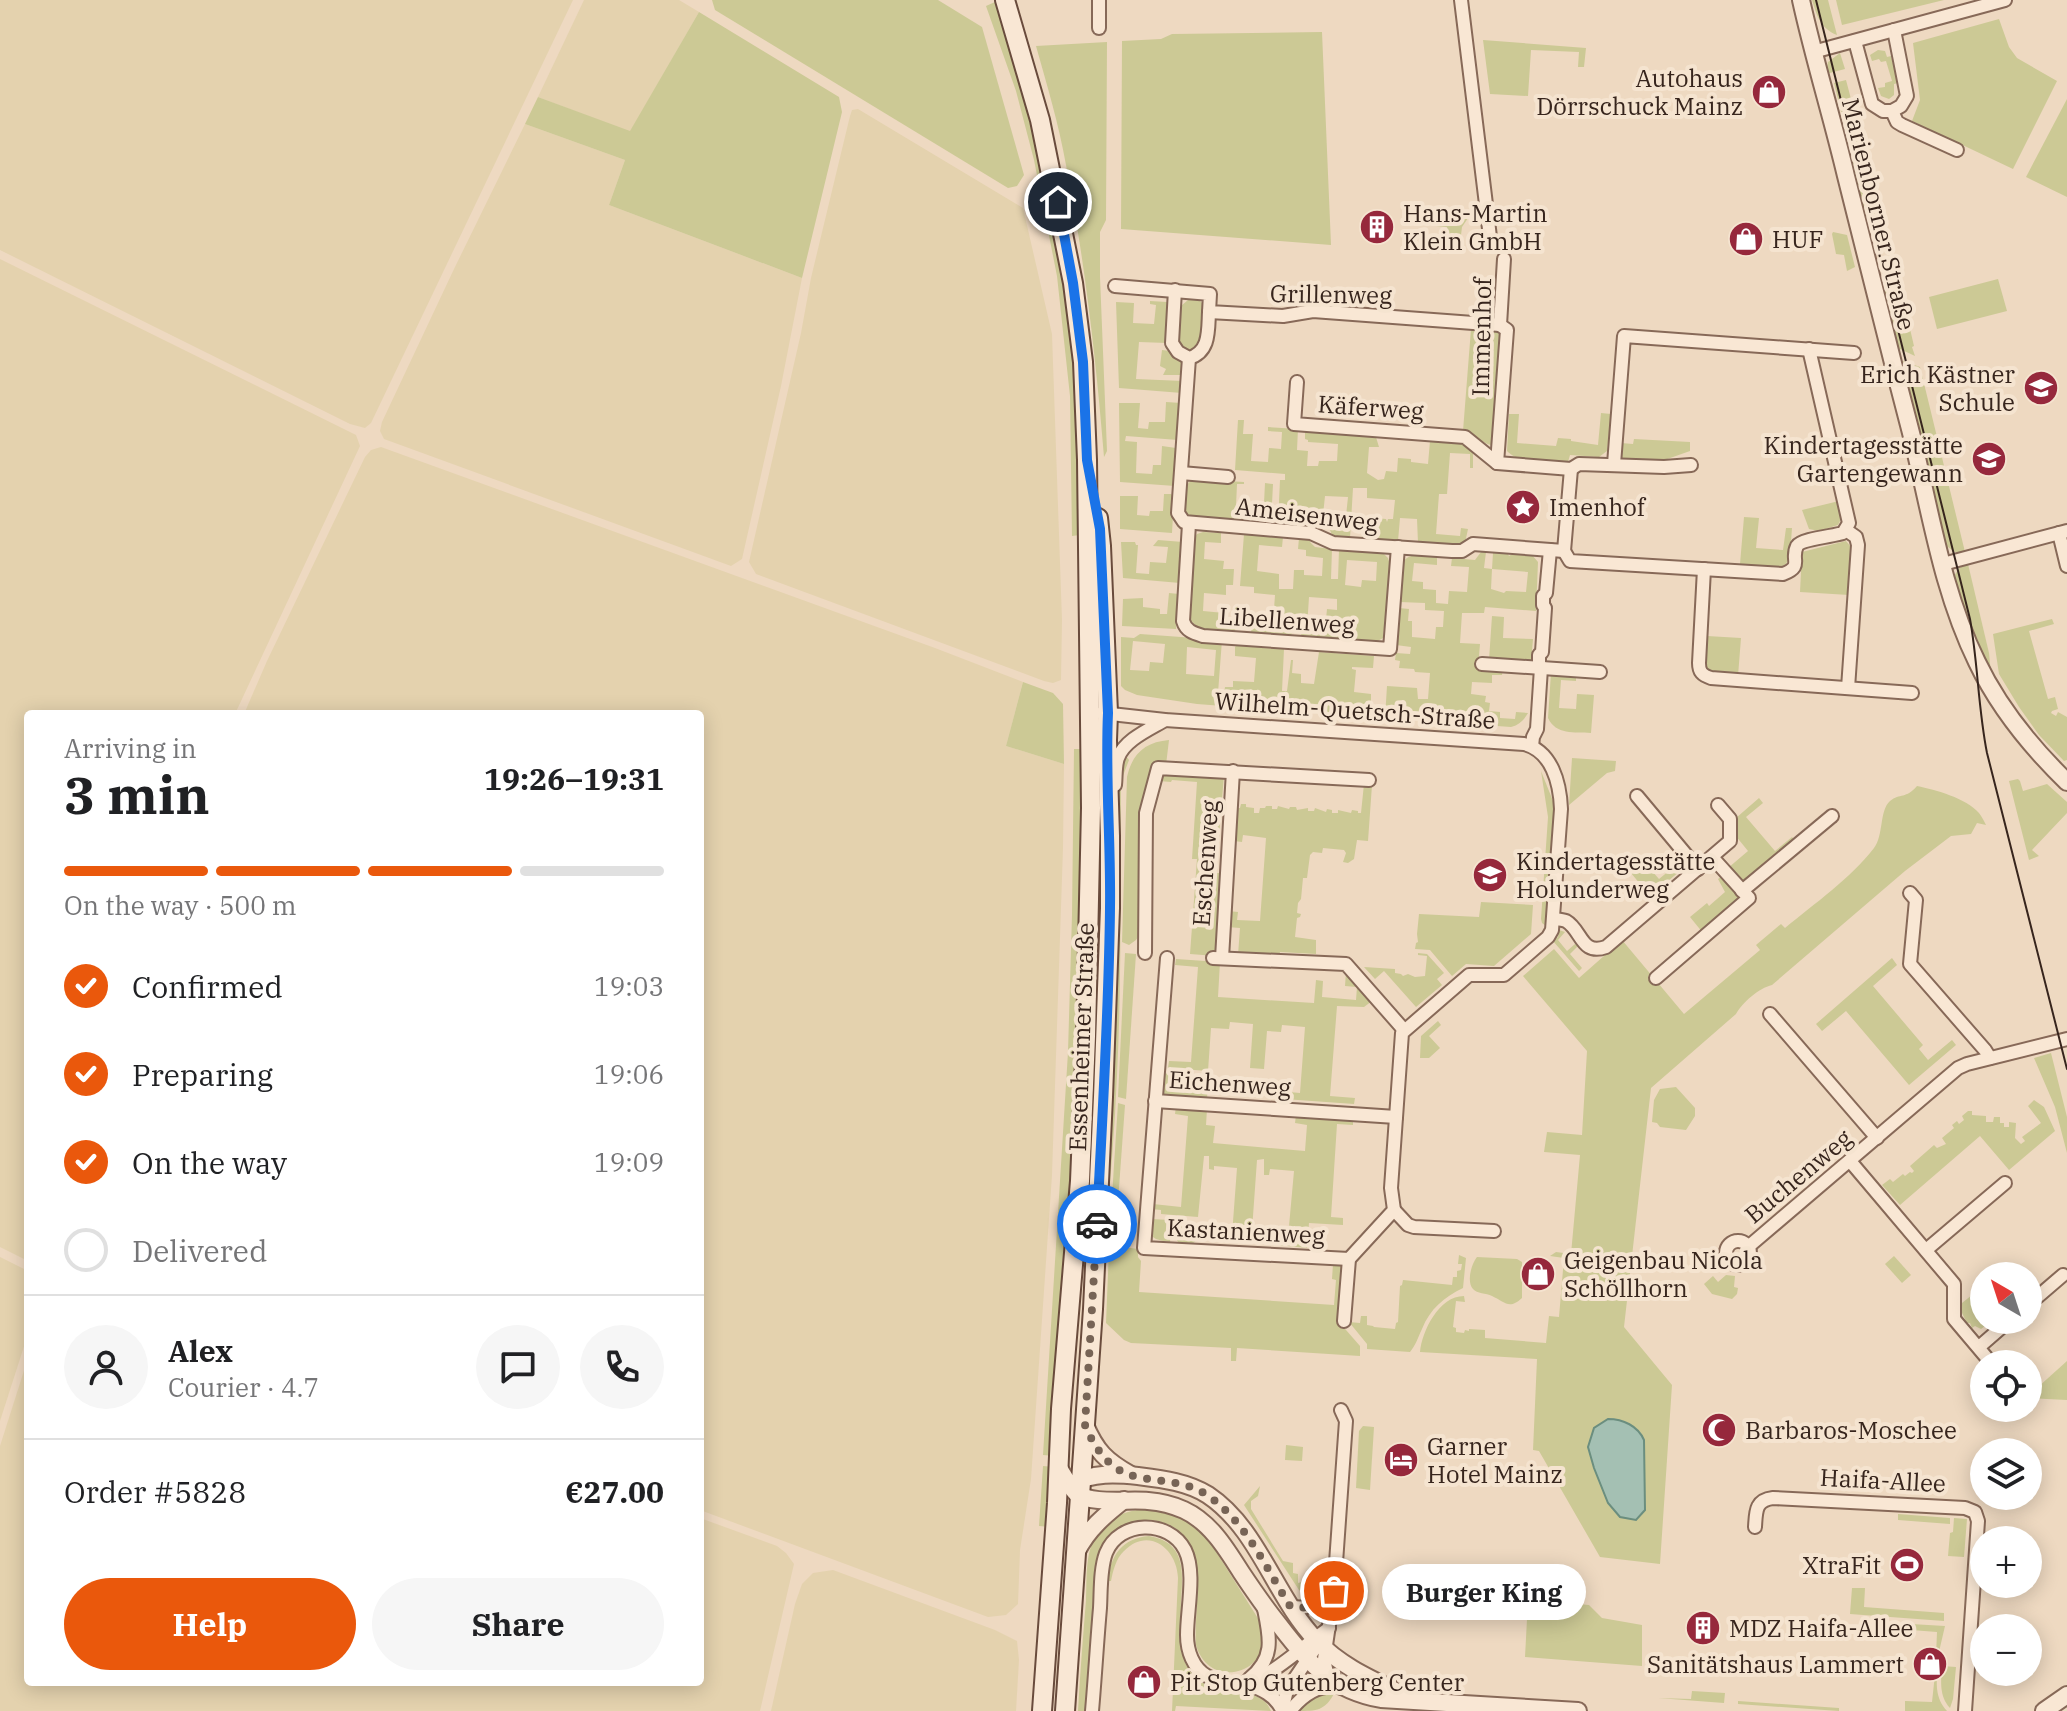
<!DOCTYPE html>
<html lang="en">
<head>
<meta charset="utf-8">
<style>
	:root { --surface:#fff; --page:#f6f6f6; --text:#202124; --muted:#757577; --line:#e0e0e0; --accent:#ea580c }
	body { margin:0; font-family:"IBM Plex Serif",serif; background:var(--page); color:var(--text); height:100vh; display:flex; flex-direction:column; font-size:30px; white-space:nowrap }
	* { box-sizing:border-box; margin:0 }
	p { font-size:26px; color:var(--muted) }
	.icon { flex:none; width:44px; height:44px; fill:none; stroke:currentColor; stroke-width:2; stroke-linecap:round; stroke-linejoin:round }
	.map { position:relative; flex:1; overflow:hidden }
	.sheet { position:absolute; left:24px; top:710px; width:680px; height:976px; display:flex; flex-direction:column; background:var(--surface); border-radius:8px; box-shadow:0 4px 20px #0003 }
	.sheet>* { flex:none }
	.needle { width:52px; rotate:321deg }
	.fabs { position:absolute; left:1970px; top:1262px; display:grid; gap:16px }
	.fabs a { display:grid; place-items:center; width:72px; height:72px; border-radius:50%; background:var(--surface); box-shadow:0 4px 20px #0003; font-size:40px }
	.pin { position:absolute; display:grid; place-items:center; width:68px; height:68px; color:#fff; margin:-34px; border:4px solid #fff; border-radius:50%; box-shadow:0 2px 8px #0007 }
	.courier { position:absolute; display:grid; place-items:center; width:80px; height:80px; margin:-40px; border:6px solid #1a73e8; border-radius:50%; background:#fff; color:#222; box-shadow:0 2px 10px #0007 }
	.bubble { position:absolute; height:56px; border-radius:28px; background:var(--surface); box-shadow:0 4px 20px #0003; font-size:26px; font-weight:700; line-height:56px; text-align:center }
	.overview em { font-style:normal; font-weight:700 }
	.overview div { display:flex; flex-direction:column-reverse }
	.overview { display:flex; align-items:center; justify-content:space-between; height:136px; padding:0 40px }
	h1 { font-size:52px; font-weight:700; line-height:60px }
	.bar { display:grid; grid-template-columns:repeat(4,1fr); gap:12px 8px; align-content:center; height:96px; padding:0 40px }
	.bar i { height:10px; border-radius:6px; background:var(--line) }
	.bar .on { background:var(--accent) }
	.bar p { grid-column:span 4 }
	.line { display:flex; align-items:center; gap:20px; padding:0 40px; border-top:2px solid var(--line) }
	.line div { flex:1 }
	.round { display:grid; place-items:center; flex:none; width:84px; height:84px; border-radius:42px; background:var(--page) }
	ol { padding:0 40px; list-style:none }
	li { display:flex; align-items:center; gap:24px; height:88px }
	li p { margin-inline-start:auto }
	li .icon { padding:8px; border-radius:50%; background:var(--accent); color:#fff; stroke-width:4 }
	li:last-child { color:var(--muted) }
	li i { width:44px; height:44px; border:4px solid var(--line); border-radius:50% }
	.button { display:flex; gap:16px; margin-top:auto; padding:16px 40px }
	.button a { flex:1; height:92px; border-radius:48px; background:var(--accent); color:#fff; font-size:32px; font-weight:700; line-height:92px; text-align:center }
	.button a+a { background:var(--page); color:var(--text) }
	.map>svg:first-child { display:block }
	.farmland { fill:#e4d2ae }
	.green { fill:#ccc995; fill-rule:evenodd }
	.water { fill:#a4c0b3; stroke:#6b8e7f; stroke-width:2 }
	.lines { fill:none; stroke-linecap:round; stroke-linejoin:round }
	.minor-casing { stroke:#876958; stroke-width:16 }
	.tertiary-casing { stroke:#876958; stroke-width:20 }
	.secondary-casing { stroke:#694b3c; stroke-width:22 }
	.minor { stroke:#f9e7d4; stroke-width:12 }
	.tertiary { stroke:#f9e7d4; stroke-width:16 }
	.secondary { stroke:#f9e7d4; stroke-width:18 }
	.tram { stroke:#37251d; stroke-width:2 }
	.done { stroke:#776456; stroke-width:8; stroke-dasharray:0 14.4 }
	.route { stroke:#1a73e8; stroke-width:10 }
	.labels { text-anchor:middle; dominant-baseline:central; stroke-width:8; stroke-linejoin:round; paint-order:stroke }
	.poi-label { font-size:24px; fill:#37251d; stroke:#f5e4d0; text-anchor:start }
	.street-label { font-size:24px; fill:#37251d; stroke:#f5e4d0 }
</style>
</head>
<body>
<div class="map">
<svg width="2067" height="1711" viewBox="0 0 2067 1711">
	<rect width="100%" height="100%" fill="#eed9c1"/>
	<g class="farmland">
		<path d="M0,0H573L371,423L365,428L350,424L0,250Z"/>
		<path d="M584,0H679L699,12L630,132L538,97Z"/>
		<path d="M858,109L1023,208L1052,334L1062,620L1061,680L1053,683L1044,681L756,574L749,562L801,333L811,278L850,116L852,110Z"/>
		<path d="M525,124L625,160L609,205L802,278L781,386L742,559L731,566L384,439L380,431L382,422L454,269Z"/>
		<path d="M0,259L356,435L360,446L235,714H28V1261L0,1247Z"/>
		<path d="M381,447L935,648L1023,682L1006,746L1064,764L1063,848L1052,1175L1031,1479L1020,1550L1018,1604L1006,1615L988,1617L700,1510V714H244L267,661L365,457L371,450Z"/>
		<path d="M0,1257L28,1271V1334L0,1421Z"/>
		<path d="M28,1358V1682H700V1518L777,1546L786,1553L794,1564L760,1711H0V1446Z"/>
		<path d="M833,1570L995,1630L1017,1641L1019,1660L1016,1711H771L795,1604L802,1584L813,1573Z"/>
	</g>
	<g class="green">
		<path d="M712,0H938L982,27L1024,175L1017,186L1008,188L715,10Z"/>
		<path d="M1812,0H1828L1837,35C1820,28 1817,16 1812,0Z"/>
		<path d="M1836,0H1944L1842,25Z"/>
		<path d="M995,2L1025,86L1042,156L1075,341L1080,535L1072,536L1070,396L1057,276L1034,160L1016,91L986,6Z"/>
		<path d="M699,12L839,97L842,112L802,278L609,205L625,160L525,124L538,97L630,131Z"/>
		<path d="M1999,19L2009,47L2017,58L2057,81L2013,169L1912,121L1920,100L1913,43Z"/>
		<path d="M1322,32L1331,245L1121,229L1122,41L1161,39L1172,34Z"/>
		<path d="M1483,40L1586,48L1584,67H1578L1579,52L1531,50L1528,96L1490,94Z"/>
		<path d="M1107,42L1106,220L1100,232V277L1107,451L1104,457C1096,359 1085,262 1066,165C1059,125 1047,85 1036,46Z"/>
		<path d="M1878,50L1885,51L1887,57L1891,56L1898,83L1894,84V95L1889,99L1881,96L1878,88L1885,87V83L1892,81L1886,61L1881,62L1879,59L1872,61L1870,55Z"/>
		<path d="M1840,53L1845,69L1826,74L1828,62Z"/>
		<path d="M1846,80L1881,213L1865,216L1880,275L1877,271L1848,161L1853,159L1834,83Z"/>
		<path d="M2067,99V197L2026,177Z"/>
		<path d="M1472,212L1462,227L1461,235L1447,234V227L1436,226L1437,213Z"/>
		<path d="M1833,232L1847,235L1855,267L1847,271L1844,255L1836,254L1832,234Z"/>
		<path d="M1998,279L2007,311L1937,329L1929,297Z"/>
		<path d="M1900,286L1914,346L1912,347L1915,356L1900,349L1892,351L1883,294L1884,290Z"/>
		<path d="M1188,300H1199L1204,305L1202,343L1193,351L1181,347L1178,339L1181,306Z"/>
		<path d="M1150,301L1167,302L1169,304L1167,343L1139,342L1136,379L1183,381L1182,393L1119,388L1116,302L1134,303L1133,323L1154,324L1156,305L1150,304Z"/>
		<path d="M1471,329L1495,330L1501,336L1493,444L1491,445C1484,444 1473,434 1463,431Z"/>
		<path d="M1162,350L1170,351L1176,358L1184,362L1183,375H1163L1166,369L1160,366Z"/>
		<path d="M1903,361L1920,367L1965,552H1955L1945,545L1896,369L1905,367Z"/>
		<path d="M1166,402L1181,403L1178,440L1126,436L1125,441L1137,442L1136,473L1152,474L1153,465H1161L1162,446L1176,448L1178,453L1175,486L1120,482L1119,403H1140L1138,428L1148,429L1149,422H1165Z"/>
		<path d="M1601,413L1611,414L1607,451L1599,457L1570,455L1568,462C1550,461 1520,465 1507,451L1509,414H1519L1517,443L1556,446L1558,438L1571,439V441L1598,445Z"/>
		<path d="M1238,420H1244L1243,434H1253L1251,461L1268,462L1269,448L1281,449L1282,432L1268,431V427L1298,429L1297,450L1308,451L1307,466H1318L1319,461H1337L1338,444L1308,442V440L1305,439V429L1375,434L1379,447H1369L1367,473L1378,480L1384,479L1386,471L1397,472L1398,458L1411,459V462L1428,464L1430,441L1468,444L1473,450V468H1470V454L1450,453L1447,494H1439L1436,534L1460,536L1461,528L1468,529L1465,543L1460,546L1418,543L1417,519L1400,518L1398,541L1362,539L1363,517L1386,519L1387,522L1388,519H1393L1395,500L1367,498V488H1353L1350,538L1333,537L1330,530L1325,528L1278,524L1280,480H1285V474L1235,470ZM1325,496L1348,497L1346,516L1323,515Z"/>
		<path d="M1634,439L1690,442V451L1656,463L1620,461L1621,443L1633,444Z"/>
		<path d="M1193,479L1244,482V484H1237L1236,506L1257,507L1258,503H1264L1265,483L1273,484L1271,524L1191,518C1179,509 1181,487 1193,479Z"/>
		<path d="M1164,494H1171L1174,497L1172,533L1120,529V496H1138L1137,515L1149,516L1150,511H1163Z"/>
		<path d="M1839,501L1842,517L1838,525L1819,531L1809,529L1802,510Z"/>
		<path d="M1744,517L1759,518L1756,548L1783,550L1786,528H1792L1790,555L1786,564L1780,567L1740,564Z"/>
		<path d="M1203,532L1221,533V543L1205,542L1204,559L1224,561L1223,569H1234L1233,585H1226V595L1204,593L1203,611L1224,613L1223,621L1232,622L1234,608L1237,607L1235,632C1218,631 1197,634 1188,616L1193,540L1197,534Z"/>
		<path d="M1244,534L1283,537L1282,547L1259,545L1257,571L1279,574V589H1293L1294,570H1304V575L1322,576L1323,558L1306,556V550L1298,549L1299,538L1310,539V542L1315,547L1332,549L1331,579H1338L1339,550L1383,553L1388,558L1390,565L1383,638L1374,643L1301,637L1302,626L1293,625L1291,636L1251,633L1252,621L1277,622L1278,609H1274L1275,595L1254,593V587L1240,586ZM1347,560L1377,562L1376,581L1362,580L1361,587L1345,585ZM1309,597L1337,599V610L1327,609L1325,629L1307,628Z"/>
		<path d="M1158,540L1183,542L1180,583L1123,578L1121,542H1135L1136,545H1138L1136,573L1149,574L1150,562L1166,563L1168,547L1153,546Z"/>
		<path d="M1846,541L1851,547L1849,595L1800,592L1802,552Z"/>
		<path d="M1481,552H1486L1484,568L1492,569L1493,553L1508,554L1509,556L1514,553L1532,555L1538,562L1536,611L1485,607L1484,613H1462L1460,643L1480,644L1478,668L1503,669L1502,675H1492V683L1472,682L1471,694L1486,696L1485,702L1490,703L1489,711L1500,712V718L1515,719L1516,712L1528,713C1524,720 1519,725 1511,727L1385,718L1387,686L1417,688L1418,699H1428L1430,673L1415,672L1414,669L1399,668L1400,661L1395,660L1396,653L1410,654L1411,647L1396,645L1399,608L1409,609L1408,621H1412V637L1435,639L1436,627H1443L1444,611L1425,610V603L1400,602L1403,562C1411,551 1426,556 1437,557V565L1414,563L1412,581L1423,582V589L1436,590V603L1448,604L1449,591L1467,592L1469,567L1451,566L1452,558L1475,560ZM1492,569L1528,572L1526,592L1506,591L1504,593L1491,589Z"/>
		<path d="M1968,564L1989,653L1991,674L1968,628L1953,578L1959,568Z"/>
		<path d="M1169,593L1179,594L1176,629L1122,626L1123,599L1143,598V607L1160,609V614H1167Z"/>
		<path d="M1492,616L1504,617L1503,638L1533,639L1531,663L1489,660Z"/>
		<path d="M2052,619L2054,624L2029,631L2048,699L2055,697L2058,709L2052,711L2051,713L2056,716L2058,712L2067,717V760L2064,761L2039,735L2019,707L1999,674L1993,634Z"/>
		<path d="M1140,634L1222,640L1218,693L1224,694L1225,687H1233V681L1254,682L1256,658L1235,656V647L1239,642L1261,645L1262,648L1284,649L1282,691H1287L1291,660H1293L1292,673L1301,674V683L1314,684L1319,652L1374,656L1373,668L1352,667V669L1356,670L1354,692L1371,694V702H1368L1366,717L1197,704L1137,695L1125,690L1121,686V637L1134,638ZM1133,641L1165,644L1163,663L1150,662L1149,671L1130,670ZM1187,647L1216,650L1214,676L1186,674Z"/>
		<path d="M1707,636L1741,638L1738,676C1700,673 1703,673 1707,636Z"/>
		<path d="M1551,673L1576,675V681L1561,680L1559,708L1576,709L1577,694L1594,695L1591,733C1574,732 1556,735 1548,718Z"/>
		<path d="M1023,682L1053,693L1063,704L1064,764L1006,746Z"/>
		<path d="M1169,740L1166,765L1153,767L1141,932L1136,940L1129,945L1122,942L1127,777C1132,754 1145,742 1169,740Z"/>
		<path d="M1074,749H1085L1079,1052L1054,1456L1043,1455L1068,1052L1072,915Z"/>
		<path d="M1126,756L1129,760L1121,781C1120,879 1122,977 1117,1075C1115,1128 1110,1181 1106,1234H1103L1116,957L1119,783L1121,766Z"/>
		<path d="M1572,758L1616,761L1615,771L1607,773L1569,805Z"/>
		<path d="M1541,771L1553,801L1554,813L1546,926L1542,923L1541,919L1548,817Z"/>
		<path d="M1163,773L1224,775L1216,873H1222L1216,956L1190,954L1197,859H1192L1197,782L1172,780L1171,782L1159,781Z"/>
		<path d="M2018,779L2020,781L2023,791L2047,784L2067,802V813L2032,850L2039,856L2029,860L2009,781Z"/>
		<path d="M1364,784L1372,785L1368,841L1357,840L1354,859L1348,863L1343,862L1346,853L1344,850L1323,848L1322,853L1313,852L1310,855L1307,878H1303L1301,899L1298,903L1297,913L1301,914L1300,917L1297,918L1295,937L1316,940V954L1280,952L1279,957L1238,955L1240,928L1227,927L1228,911L1238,912L1237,920L1260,921L1266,838L1243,835L1242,842L1234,841L1235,808H1240L1241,804H1246V807L1254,808V813H1259L1260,808H1265L1266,806H1272V809H1277L1278,806L1289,809L1290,807H1296L1297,810L1308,808V811H1314L1315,808L1326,812L1327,809L1332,810V813H1338V810L1351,813L1352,810L1358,811V813H1361Z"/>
		<path d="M1917,786C1936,790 1966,798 1979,813C1982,817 1984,821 1986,825L1977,823L1971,834L1951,836L1905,871L1772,985C1759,988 1742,1003 1736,1014L1651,1088L1624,1327L1672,1385L1660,1564L1600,1557L1539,1451L1533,1450L1537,1359L1420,1352C1422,1331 1439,1296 1464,1296L1465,1302L1456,1301L1453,1327L1456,1328V1332L1464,1333L1465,1330L1469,1331V1329L1485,1330V1338L1546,1343L1549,1316L1559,1317L1564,1258L1550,1256L1556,1252L1571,1254L1580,1155L1544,1152L1547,1132L1582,1135L1587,1051L1523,976L1554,949L1579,978L1622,940L1684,1014L1760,950L1756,945L1781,924L1785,928C1815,903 1850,879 1874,848C1884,835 1879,811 1890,801C1900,793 1906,799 1917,786ZM1629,1424L1640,1432L1644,1440L1645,1510L1620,1517L1608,1503L1594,1468Z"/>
		<path d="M1759,798L1763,803L1746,817L1775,851L1792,837L1796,842L1745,882L1740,881L1728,868L1748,851L1735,835L1736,818Z"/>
		<path d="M1644,862L1659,879L1675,866L1680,871L1650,896L1631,873Z"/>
		<path d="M1722,876L1740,897L1736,900L1738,903L1703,933L1690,917L1707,903L1709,906L1725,892L1718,879Z"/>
		<path d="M1481,902L1533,905L1531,934L1494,966L1466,964L1452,976L1430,950L1415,949L1416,943L1418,942L1417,934L1419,914L1479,917Z"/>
		<path d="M1559,930L1565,932L1558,940L1567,951L1575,944L1578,946L1570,954L1582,968L1579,971L1553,941L1558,937Z"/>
		<path d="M1125,953L1136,954L1126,1099L1118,1097Z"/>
		<path d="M1418,953L1427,954L1444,973L1437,979L1442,985L1416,1007L1384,971L1375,979L1364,967L1395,969V973L1401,974L1403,976L1408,974L1415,977L1425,976L1427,956L1418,955Z"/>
		<path d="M1892,958L1897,965L1873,986L1923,1045L1919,1049L1928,1060L1952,1040L1956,1045L1909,1085L1846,1011L1822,1031L1816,1024Z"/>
		<path d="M1176,959L1220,962L1218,997L1314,1003L1316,980L1323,981L1322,997L1356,1000L1357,987L1345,986L1346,972L1372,1001L1364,1007L1337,1006L1330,1096L1355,1098L1354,1104L1269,1098L1270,1086H1278V1091L1300,1093L1305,1027L1282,1025L1281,1032L1267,1031L1264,1069L1250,1068L1253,1024L1230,1022L1229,1029L1211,1028L1208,1071L1168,1068L1169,1061L1191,1062L1198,967L1175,965Z"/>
		<path d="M1438,1021L1441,1025L1429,1036L1440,1048L1429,1058H1420L1421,1036Z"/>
		<path d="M2051,1053L2067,1117V1153L2055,1107L2034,1058Z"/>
		<path d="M1160,1073L1209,1076L1207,1098L1164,1095L1159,1089Z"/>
		<path d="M1248,1079L1263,1080L1262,1097L1214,1094L1215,1081L1226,1082V1088L1247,1089Z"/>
		<path d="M1676,1087L1695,1108V1116L1686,1130L1660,1127L1657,1123L1652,1122L1654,1100L1660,1089Z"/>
		<path d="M2034,1100L2044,1107L2055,1131L2009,1170L1980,1136L1900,1205L1882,1185L1890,1179L1893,1182L1903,1174L1905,1176L1910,1172L1912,1173L1914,1171L1910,1166L1934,1145L1937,1148L1946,1144L1942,1138L1954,1128L1952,1125L1957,1121L1959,1124L1964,1120L1962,1116L1968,1111H1972V1115L1986,1116V1122H1993L1994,1117H2000V1123H2004V1127H2009V1122L2016,1123L2015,1138L2021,1144L2025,1141L2022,1137L2041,1123L2028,1106Z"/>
		<path d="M1118,1103L1125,1105L1115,1243H1109Z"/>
		<path d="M1176,1106L1207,1109L1206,1125L1215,1126L1213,1143L1305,1151L1307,1125L1295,1123L1296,1115L1353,1119V1125L1337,1124L1331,1217L1343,1218V1225L1309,1223L1307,1248L1267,1244V1242H1263L1264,1235L1288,1237L1294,1171L1270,1169L1269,1175H1264V1159L1257,1160L1251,1244L1221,1242L1220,1237L1204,1238V1229L1209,1230L1210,1233L1232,1235L1237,1168L1214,1166V1170L1209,1169V1156H1204L1198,1217L1161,1214V1210L1151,1209L1153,1204L1181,1207L1188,1116L1175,1114Z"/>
		<path d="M1150,1219L1172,1220L1170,1242C1151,1239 1149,1238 1150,1219Z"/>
		<path d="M1177,1221L1194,1222L1198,1227L1197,1240L1192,1244L1179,1243L1176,1239Z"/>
		<path d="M1123,1247L1138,1249V1257L1141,1261L1139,1292L1334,1305L1336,1280L1332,1279L1333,1264L1343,1265L1339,1322L1360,1346V1356L1237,1348L1236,1361H1231V1348L1131,1343L1124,1340L1106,1323L1109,1249Z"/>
		<path d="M1459,1255L1466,1258L1463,1288C1444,1297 1430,1309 1422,1329C1418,1337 1416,1345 1410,1352L1367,1349V1344L1349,1322L1360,1323L1361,1316H1367V1325L1373,1326L1374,1327L1395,1329L1396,1323L1398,1322L1400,1286L1402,1285L1403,1280L1452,1285L1453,1277H1457V1271L1461,1270L1462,1264H1458Z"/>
		<path d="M1894,1256L1911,1275L1902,1283L1885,1264Z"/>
		<path d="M1477,1257L1517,1259L1522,1262V1298C1509,1310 1505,1302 1492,1296C1486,1293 1477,1294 1473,1289C1466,1281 1472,1263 1477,1257Z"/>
		<path d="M1726,1275L1735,1276L1734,1287L1738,1288L1737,1294L1732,1299L1712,1294L1704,1284L1713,1276L1718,1282Z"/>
		<path d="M1972,1295L1976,1300V1306L1980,1304L1983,1306L1984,1320H1990L1988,1324L1981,1329L1975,1326L1972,1328L1970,1323H1967L1962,1313H1959V1304L1962,1303Z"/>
		<path d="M2067,1361V1400L2028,1398V1396Z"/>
		<path d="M1363,1426L1374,1427L1370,1490L1356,1488L1359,1431Z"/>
		<path d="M1286,1445L1303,1447L1302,1461L1285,1460Z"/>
		<path d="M1043,1466L1054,1467L1050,1527L1039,1526Z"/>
		<path d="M1260,1486L1258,1496L1251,1501V1509L1283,1561L1293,1563V1573L1298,1574V1583L1307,1581L1306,1574H1313L1314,1564L1328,1565L1326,1589L1320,1597L1311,1581L1303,1587L1305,1590L1311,1587L1313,1592L1304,1594L1299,1590L1244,1505Z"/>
		<path d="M1144,1509C1168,1510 1187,1518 1205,1534L1259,1620C1282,1670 1210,1695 1196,1645C1193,1608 1210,1553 1175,1528C1162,1520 1148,1518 1133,1522C1114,1527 1102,1542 1097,1561L1086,1711H1078C1080,1674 1083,1637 1086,1600C1087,1581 1085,1557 1094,1539C1103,1519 1124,1511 1144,1509Z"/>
		<path d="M1898,1514L1950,1518V1524L1898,1520Z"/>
		<path d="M1954,1518L1967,1519L1964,1557L1948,1556L1950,1533L1953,1532Z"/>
		<path d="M1149,1536C1186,1542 1183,1572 1181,1601C1181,1615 1180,1630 1180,1645C1191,1711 1259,1676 1271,1711L1176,1706L1175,1711H1172L1178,1578C1177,1548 1148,1526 1124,1551C1116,1558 1113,1571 1111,1581H1108C1110,1555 1123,1538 1149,1536Z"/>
		<path d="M1852,1588H1865L1864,1607L1944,1613V1621L1850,1614Z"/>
		<path d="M1528,1600L1589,1605L1602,1618L1642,1625V1666L1525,1657Z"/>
		<path d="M1911,1624L1945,1626L1938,1656H1936L1937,1632L1911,1630Z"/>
		<path d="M1936,1665L1938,1666C1936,1683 1935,1698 1947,1711H1905V1701L1932,1702Z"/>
		<path d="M1942,1666L1956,1667L1953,1699L1950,1708C1939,1696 1941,1681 1942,1666Z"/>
		<path d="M1692,1691L1725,1693L1724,1703L1658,1698L1691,1699Z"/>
		<path d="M1335,1692C1325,1711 1317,1711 1297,1711C1306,1698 1320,1693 1335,1692Z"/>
		<path d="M1738,1701L1839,1708V1711L1738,1704Z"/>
	</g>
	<path class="water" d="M1608,1419C1623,1419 1638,1426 1644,1440L1645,1510L1636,1520L1620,1517L1608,1503L1594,1468L1588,1447L1594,1428Z"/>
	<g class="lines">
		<g class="minor-casing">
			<g id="minor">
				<path d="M1099,0V28"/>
				<path d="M1461,0L1490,237"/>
				<path d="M1855,41L1872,104L1883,111H1892L1901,106L1907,96L1894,30"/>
				<path d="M1813,52L2005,0"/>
				<path d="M1892,111L1897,122L1902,125L1957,150"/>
				<path d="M1115,286L1210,294L1209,312L1283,316L1313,311L1500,325"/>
				<path d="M1175,290L1172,343L1178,352L1189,358C1210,352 1208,331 1209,312"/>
				<path d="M1189,358L1178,513L1184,522L1311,533L1333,543L1452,551H1462L1473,544L1564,551"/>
				<path d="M1297,382L1294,424L1465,437L1497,463L1571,469"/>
				<path d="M1497,463L1507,330L1500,325L1504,259"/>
				<path d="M1614,464L1624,336L1854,353"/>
				<path d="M1571,469L1579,464L1664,467L1691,465"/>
				<path d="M1181,473L1228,477"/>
				<path d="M1189,524L1183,621C1186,631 1193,633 1203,636L1390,649L1398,547"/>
				<path d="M1846,530L1856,537L1858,545L1848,688"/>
				<path d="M2059,533L2067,566"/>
				<path d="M1564,551L1570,561L1783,574C1804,566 1790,560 1797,546C1801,539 1834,536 1843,533L1849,523L1809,349"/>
				<path d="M1564,551L1571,469"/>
				<path d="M1943,564L2067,531"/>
				<path d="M1704,569L1699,663C1699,672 1702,675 1711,678L1912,693"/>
				<path d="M1482,664L1600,672"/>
				<path d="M1102,713L1165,720L1524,744C1552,751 1560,783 1561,809L1552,930L1548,937L1504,975H1469L1402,1033L1391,1188L1394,1210L1349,1259L1344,1321"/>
				<path d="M1532,746L1533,737L1537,729L1541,668L1539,663V655L1542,652L1545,608L1543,605V596L1546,593L1550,550"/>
				<path d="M1115,785C1116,777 1115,766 1118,758C1124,740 1150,729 1165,720"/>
				<path d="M1637,796L1698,869"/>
				<path d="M1742,891L1832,816"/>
				<path d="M1910,893L1916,900L1910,964L1985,1050L1990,1058"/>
				<path d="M1553,919C1555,919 1564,920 1566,921C1582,930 1581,956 1606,947L1730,841V819L1718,805"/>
				<path d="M1145,953L1146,813L1158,768L1369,780"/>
				<path d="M1167,958L1144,1248L1349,1259"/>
				<path d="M1213,958L1346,964L1404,1030"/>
				<path d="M1222,958L1233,771"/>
				<path d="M1656,978L1749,898L1712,857"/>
				<path d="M1770,1014L1877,1138"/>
				<path d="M1155,1101L1396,1117"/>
				<path d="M1850,1161L1954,1284V1319L1992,1364"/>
				<path d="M1394,1210L1408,1225L1414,1227L1494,1231"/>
				<circle cx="1738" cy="1253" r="12"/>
				<path d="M1748,1247L1958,1068L1967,1064L2067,1039"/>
				<path d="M1926,1250L2005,1183"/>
				<path d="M2028,1305L2063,1275"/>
				<path d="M1979,1347L2010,1320"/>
				<path d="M1755,1527C1756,1512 1755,1500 1773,1498L1965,1508L1975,1512L1978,1521L1965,1711"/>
				<path d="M1290,1606C1308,1611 1321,1603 1334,1591"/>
				<path d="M1249,1679C1275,1658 1270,1638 1264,1609"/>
				<path d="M1330,1679L1327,1673L1324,1659L1334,1591L1346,1421L1341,1410"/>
				<path d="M1247,1684C1261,1689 1275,1695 1282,1710"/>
				<path d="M1092,1711C1095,1677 1097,1642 1100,1608C1101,1590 1100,1569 1106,1553C1119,1520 1169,1519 1185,1550C1196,1572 1187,1610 1187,1635C1187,1651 1193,1668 1207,1676C1241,1696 1269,1674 1295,1654C1306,1645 1317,1637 1329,1628"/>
				<path d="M1282,1711L1287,1690L1322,1638"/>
				<path d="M1290,1711C1303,1695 1320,1682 1342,1688"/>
			</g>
		</g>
		<g class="tertiary-casing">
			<g id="tertiary">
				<path d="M1801,0C1814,59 1832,117 1846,176C1867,261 1888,345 1910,429C1930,507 1941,589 1977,662C1999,708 2030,746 2067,782"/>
				<path d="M1085,1425C1096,1451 1106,1461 1131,1475"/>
				<path d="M1059,1468C1064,1476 1069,1486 1076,1493C1092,1505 1128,1499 1148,1501C1160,1502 1173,1505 1184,1510C1210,1522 1226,1548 1241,1572C1253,1590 1266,1609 1280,1626C1309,1664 1332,1690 1381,1699L1578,1711"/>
				<path d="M1073,1484C1091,1472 1118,1474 1138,1476C1162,1479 1188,1482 1208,1495C1259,1529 1275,1598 1317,1641C1342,1668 1378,1682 1410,1698"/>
				<path d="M1077,1551C1088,1529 1105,1515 1124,1500"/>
				<path d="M2044,1711L2067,1695"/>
			</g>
		</g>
		<g class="secondary-casing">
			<g id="secondary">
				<path d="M1005,0L1040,120L1073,283L1083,362L1087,460L1091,808L1086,1036L1080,1181L1061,1409L1057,1503L1042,1711"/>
				<path d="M1065,1711L1093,1309L1103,1097L1110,908V836L1107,740L1108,713L1101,546L1098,518"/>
			</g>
		</g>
		<use href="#minor" class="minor"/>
		<use href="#tertiary" class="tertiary"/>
		<use href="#secondary" class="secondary"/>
		<path class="tram" d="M1816,0L1970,619C1978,663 1978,708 1987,753L2067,1069"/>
	</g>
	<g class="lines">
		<path class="done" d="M1097,1224L1085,1425C1094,1447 1109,1470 1134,1476C1161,1483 1187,1480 1210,1497C1247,1524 1266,1568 1290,1606C1308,1611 1321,1603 1334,1591"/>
		<path class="route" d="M1058,202L1073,283L1083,362L1087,460L1100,529L1108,713C1105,778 1111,843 1110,908C1109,1013 1102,1118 1097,1224"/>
	</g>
	<defs>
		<g id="shop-disc" transform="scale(1.8)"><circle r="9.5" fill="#96283c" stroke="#f5e4d0"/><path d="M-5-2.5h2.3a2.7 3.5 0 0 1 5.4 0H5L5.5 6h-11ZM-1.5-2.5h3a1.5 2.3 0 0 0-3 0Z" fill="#fff"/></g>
		<g id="building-disc" transform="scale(1.8)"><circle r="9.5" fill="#96283c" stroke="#f5e4d0"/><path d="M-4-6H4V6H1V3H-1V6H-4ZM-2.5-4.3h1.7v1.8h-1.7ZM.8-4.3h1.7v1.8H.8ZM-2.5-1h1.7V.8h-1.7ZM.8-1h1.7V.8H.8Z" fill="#fff"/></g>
		<g id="school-disc" transform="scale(1.8)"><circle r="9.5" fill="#96283c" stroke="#f5e4d0"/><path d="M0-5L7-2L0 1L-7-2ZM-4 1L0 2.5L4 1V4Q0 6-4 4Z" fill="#fff"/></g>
		<g id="sight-disc" transform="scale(1.8)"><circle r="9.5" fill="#96283c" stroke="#f5e4d0"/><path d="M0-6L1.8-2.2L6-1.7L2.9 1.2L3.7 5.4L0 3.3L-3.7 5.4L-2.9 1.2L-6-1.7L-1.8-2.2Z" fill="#fff"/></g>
		<g id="mosque-disc" transform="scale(1.8)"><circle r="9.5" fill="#96283c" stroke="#f5e4d0"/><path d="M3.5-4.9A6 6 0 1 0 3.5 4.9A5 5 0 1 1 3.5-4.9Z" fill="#fff"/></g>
		<g id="hotel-disc" transform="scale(1.8)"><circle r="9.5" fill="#96283c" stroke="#f5e4d0"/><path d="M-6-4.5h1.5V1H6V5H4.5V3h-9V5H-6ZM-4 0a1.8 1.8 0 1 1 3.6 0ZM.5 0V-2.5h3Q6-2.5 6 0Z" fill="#fff"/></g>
		<g id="stadium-disc" transform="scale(1.8)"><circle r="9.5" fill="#96283c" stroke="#f5e4d0"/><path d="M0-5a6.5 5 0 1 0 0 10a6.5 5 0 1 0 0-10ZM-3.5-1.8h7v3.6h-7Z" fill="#fff"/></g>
	</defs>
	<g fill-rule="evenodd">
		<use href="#shop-disc" x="1769" y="92"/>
		<use href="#building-disc" x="1377" y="227"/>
		<use href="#shop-disc" x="1746" y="239"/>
		<use href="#school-disc" x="2041" y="388"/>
		<use href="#school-disc" x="1989" y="459"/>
		<use href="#sight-disc" x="1523" y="507"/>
		<use href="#school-disc" x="1490" y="875"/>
		<use href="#shop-disc" x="1538" y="1274"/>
		<use href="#mosque-disc" x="1719" y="1430"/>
		<use href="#hotel-disc" x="1401" y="1460"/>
		<use href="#stadium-disc" x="1907" y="1565"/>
		<use href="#building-disc" x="1703" y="1628"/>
		<use href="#shop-disc" x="1930" y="1664"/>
		<use href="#shop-disc" x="1144" y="1682"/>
	</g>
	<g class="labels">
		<g class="poi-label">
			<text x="1743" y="78" text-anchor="end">Autohaus<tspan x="1743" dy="28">Dörrschuck Mainz</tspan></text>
			<text x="1403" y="213">Hans-Martin<tspan x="1403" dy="28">Klein GmbH</tspan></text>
			<text x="1772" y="239">HUF</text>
			<text x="2015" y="374" text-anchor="end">Erich Kästner<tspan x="2015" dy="28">Schule</tspan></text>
			<text x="1963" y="445" text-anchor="end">Kindertagesstätte<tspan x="1963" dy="28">Gartengewann</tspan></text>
			<text x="1549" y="507">Imenhof</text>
			<text x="1516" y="861">Kindertagesstätte<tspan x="1516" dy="28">Holunderweg</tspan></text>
			<text x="1564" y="1260">Geigenbau Nicola<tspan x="1564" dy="28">Schöllhorn</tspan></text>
			<text x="1745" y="1430">Barbaros-Moschee</text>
			<text x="1427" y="1446">Garner<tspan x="1427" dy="28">Hotel Mainz</tspan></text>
			<text x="1881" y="1565" text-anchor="end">XtraFit</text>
			<text x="1729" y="1628">MDZ Haifa-Allee</text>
			<text x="1904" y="1664" text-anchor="end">Sanitätshaus Lammert</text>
			<text x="1170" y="1682">Pit Stop Gutenberg Center</text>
		</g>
		<g class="street-label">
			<text transform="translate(1879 214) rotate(76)">Marienborner Straße</text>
			<text transform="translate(1331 294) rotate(1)">Grillenweg</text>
			<text transform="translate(1481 337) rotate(-89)">Immenhof</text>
			<text transform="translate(1371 407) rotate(4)">Käferweg</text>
			<text transform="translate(1307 514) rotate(7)">Ameisenweg</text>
			<text transform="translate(1287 620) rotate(4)">Libellenweg</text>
			<text transform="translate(1355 710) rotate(4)">Wilhelm-Quetsch-Straße</text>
			<text transform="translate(1205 863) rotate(-86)">Eschenweg</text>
			<text transform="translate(1081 1037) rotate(-88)">Essenheimer Straße</text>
			<text transform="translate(1230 1083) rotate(4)">Eichenweg</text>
			<text transform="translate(1798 1176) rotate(-40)">Buchenweg</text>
			<text transform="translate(1246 1231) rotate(3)">Kastanienweg</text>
			<text transform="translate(1883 1480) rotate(3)">Haifa-Allee</text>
		</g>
	</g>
</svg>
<div class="fabs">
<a><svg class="needle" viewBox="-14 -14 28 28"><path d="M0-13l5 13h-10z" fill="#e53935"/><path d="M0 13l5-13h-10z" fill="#757577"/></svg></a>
<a><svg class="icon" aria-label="locate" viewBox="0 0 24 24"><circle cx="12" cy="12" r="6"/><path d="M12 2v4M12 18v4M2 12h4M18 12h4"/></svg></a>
<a><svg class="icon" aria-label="layers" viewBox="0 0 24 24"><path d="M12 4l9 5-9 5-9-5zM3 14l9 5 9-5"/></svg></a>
<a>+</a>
<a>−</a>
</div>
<div class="pin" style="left:1334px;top:1591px;background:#ea580c"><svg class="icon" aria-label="bag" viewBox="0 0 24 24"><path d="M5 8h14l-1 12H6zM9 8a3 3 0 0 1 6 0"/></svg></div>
<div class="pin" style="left:1058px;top:202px;background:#1f2937"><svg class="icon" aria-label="home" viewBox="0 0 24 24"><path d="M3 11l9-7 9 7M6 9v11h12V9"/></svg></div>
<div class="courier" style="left:1097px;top:1224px"><svg class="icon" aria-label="car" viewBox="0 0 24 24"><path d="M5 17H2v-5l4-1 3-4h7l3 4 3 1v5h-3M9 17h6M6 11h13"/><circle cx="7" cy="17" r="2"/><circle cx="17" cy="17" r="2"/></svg></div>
<div class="bubble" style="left:1382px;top:1564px;width:204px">Burger King</div>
<section class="sheet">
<div class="overview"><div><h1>3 min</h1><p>Arriving in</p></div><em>19:26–19:31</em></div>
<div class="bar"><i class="on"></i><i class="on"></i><i class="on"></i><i></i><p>On the way · 500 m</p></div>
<ol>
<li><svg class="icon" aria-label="check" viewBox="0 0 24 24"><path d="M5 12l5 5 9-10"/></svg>Confirmed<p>19:03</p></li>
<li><svg class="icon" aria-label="check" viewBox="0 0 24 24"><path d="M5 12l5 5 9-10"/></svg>Preparing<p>19:06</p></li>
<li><svg class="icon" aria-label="check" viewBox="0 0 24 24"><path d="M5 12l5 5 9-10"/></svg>On the way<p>19:09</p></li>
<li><i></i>Delivered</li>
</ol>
<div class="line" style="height:144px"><a class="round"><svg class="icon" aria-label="person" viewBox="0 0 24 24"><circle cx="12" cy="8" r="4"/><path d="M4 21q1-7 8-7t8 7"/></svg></a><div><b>Alex</b><p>Courier · 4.7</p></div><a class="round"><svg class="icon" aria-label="chat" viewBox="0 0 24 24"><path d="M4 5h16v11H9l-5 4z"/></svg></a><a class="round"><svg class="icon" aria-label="phone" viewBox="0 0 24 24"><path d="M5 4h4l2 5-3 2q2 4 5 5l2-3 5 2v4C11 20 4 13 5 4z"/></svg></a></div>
<div class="line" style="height:104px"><div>Order #5828</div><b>€27.00</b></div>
<div class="button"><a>Help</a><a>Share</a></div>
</section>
</div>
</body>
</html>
